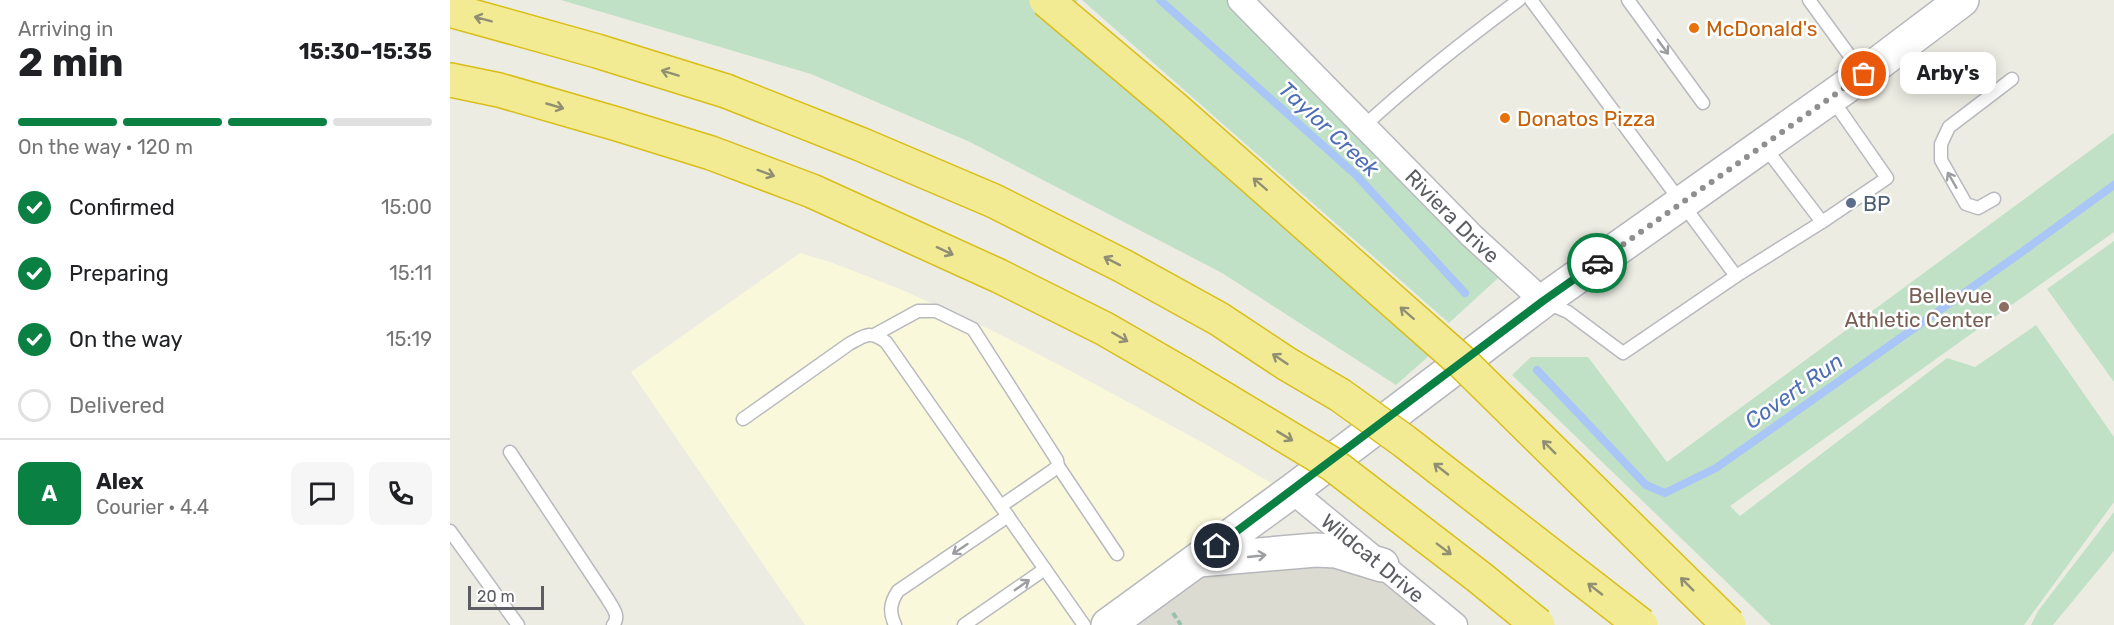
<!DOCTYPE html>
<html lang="en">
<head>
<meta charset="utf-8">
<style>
	:root { --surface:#fff; --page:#f6f6f6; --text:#202124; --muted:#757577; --line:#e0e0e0; --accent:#0b8043 }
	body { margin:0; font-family:Rubik,sans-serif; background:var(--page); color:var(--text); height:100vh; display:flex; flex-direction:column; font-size:22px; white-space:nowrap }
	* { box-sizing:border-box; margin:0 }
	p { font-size:20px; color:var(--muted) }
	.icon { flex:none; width:33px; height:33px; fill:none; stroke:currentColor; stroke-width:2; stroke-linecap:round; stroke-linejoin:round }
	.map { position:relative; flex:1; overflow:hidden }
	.panel { display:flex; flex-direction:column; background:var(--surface); width:450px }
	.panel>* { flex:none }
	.scale { position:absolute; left:18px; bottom:15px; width:76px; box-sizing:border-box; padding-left:6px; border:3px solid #5b5d62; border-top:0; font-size:16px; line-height:21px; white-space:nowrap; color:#5b5d62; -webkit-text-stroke:4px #fff; paint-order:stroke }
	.pin { position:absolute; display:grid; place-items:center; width:51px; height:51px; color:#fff; margin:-26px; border:3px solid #fff; border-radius:50%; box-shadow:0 2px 6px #0007 }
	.courier { position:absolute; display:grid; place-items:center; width:60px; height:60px; margin:-30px; border:4px solid #0b8043; border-radius:50%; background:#fff; color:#222; box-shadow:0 2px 8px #0007 }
	.bubble { position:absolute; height:42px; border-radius:12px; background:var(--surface); box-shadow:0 3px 15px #0003; font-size:20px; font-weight:700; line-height:42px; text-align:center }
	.headline em { font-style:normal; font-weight:700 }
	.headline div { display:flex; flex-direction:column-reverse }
	.headline { display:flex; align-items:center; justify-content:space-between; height:102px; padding:0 18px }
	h1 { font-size:39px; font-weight:700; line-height:45px }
	.bar { display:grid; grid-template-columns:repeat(4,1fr); gap:9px 6px; align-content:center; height:72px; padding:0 18px }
	.bar i { height:8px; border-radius:4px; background:var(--line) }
	.bar .selected { background:var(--accent) }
	.bar p { grid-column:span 4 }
	.line { display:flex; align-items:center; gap:15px; padding:0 18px; border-top:2px solid var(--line) }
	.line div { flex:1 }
	.round { display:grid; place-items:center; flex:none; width:63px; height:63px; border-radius:12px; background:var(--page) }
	ol { padding:0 18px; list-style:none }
	li { display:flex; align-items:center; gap:18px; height:66px }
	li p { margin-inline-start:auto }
	li .icon { padding:6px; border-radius:50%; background:var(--accent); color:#fff; stroke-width:4 }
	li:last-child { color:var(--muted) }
	li i { width:33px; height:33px; border:3px solid var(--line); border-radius:50% }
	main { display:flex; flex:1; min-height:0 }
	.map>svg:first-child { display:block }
	.commercial { fill:#faf8da }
	.education { fill:#dcdbd1 }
	.green { fill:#c1e1c7 }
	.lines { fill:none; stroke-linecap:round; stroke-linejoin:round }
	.stream { stroke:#a9c6f6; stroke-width:8 }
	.lane-casing { stroke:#b8b9be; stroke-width:15 }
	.street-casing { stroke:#b8b9be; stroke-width:27 }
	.secondary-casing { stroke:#b6b7bd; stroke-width:36 }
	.highway-casing { stroke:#d8be17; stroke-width:36 }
	.path { stroke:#9abfab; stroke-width:4; stroke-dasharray:6 3; stroke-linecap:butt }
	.lane { stroke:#fff; stroke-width:12 }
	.street { stroke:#fff; stroke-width:24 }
	.secondary { stroke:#fff; stroke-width:33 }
	.highway { stroke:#f2eb94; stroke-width:33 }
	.highway-bridge-casing { stroke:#d8be17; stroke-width:36; stroke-linecap:butt }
	.highway-bridge { stroke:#f2eb94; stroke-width:33 }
	.oneway { stroke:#908f74 }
	.oneway2 { stroke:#9d9ea1 }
	.done { stroke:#8e8f8f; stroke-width:6; stroke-dasharray:0 10.8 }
	.route { stroke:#0b8043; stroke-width:8 }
	.food-dot { fill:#e8710a; stroke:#fff; stroke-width:2 }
	.service-dot { fill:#5c6f8a; stroke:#fff; stroke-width:2 }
	.education-dot { fill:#8d6e63; stroke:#fff; stroke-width:2 }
	.labels { text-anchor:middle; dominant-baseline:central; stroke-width:5; stroke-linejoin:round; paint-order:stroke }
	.food-label { font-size:21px; fill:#c56008; stroke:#fff; text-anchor:start }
	.service-label { font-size:21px; fill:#4e5e75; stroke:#fff; text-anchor:start }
	.street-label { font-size:21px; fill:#5b5d62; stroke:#fff }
	.education-label { font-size:21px; fill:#785e54; stroke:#fff; text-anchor:end }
	.water-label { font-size:22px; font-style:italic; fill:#4e6eb6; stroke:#fff }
</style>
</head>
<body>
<main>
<section class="panel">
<div class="headline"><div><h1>2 min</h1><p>Arriving in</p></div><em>15:30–15:35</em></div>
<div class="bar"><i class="selected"></i><i class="selected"></i><i class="selected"></i><i></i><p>On the way · 120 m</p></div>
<ol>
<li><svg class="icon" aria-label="check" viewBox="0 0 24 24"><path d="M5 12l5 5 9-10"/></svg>Confirmed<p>15:00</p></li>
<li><svg class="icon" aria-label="check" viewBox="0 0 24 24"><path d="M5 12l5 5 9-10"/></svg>Preparing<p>15:11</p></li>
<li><svg class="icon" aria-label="check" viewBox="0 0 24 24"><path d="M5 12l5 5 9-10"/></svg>On the way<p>15:19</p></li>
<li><i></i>Delivered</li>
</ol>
<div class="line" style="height:108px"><b class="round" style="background:var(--accent);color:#fff">A</b><div><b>Alex</b><p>Courier · 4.4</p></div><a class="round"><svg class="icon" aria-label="chat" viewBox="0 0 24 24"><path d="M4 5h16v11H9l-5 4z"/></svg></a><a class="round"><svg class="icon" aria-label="phone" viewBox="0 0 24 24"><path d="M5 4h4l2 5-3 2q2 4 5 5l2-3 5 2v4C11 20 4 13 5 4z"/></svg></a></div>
</section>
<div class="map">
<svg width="1664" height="625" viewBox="0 0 1664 625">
	<rect width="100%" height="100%" fill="#ecece3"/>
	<path class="commercial" d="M350,253L383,263L450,289L541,330L617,369L757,445L838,493L658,625H355L181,372Z"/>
	<path class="education" d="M886,551L1005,625H658L749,560Z"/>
	<g class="green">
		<path d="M111,0H628L606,29L735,134L980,355L946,385L772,273L520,142L361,74Z"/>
		<path d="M632,0H790L1058,269L999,323Z"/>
		<path d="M1664,133V232L1280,506L1290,516L1497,358L1525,367L1586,325L1664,437V502L1574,625H1321L1062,375L1081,357H1138L1217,462Z"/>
		<path d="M1664,241V382L1597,289Z"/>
		<path d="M1664,512V551L1603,625H1581L1588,611Z"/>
	</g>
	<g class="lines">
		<g class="stream">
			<path d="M710,0L906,175L1015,293"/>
			<path d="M1087,370L1196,485L1215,493L1266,468L1565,257L1664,185"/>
		</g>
		<g class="lane-casing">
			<g id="lane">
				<path d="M1081,0L1286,276"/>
				<path d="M1178,0L1253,103"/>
				<path d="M1359,0L1413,74"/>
				<path d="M914,126C963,81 1015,40 1069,0"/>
				<path d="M1314,146L1372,222"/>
				<path d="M1544,199L1528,208L1516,204L1491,160V144L1499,127L1562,79"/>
				<path d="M1097,303L1118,312L1173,353L1286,276L1372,222L1437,178L1382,99"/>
				<path d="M426,334L468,311H486L523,329L607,460L608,466L602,471L551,506"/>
				<path d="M293,419L399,344C415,335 420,330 436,342L634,625"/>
				<path d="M60,452L157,598C162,607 171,616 163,625"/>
				<path d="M608,466L667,554"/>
				<path d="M0,531L68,625"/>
				<path d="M445,625C439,612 440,603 448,591L558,516"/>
				<path d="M514,625L595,569"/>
			</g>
		</g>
		<g class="street-casing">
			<g id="street">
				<path id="s1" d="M790,0L1022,236L1093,301"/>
				<path id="s2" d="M842,491L1005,625"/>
			</g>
		</g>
		<g class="secondary-casing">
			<g id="secondary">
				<path d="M749,560L866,550L886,551L932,565"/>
				<path d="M658,625L842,491L1093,301L1414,74L1512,0"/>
			</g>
		</g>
		<g class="highway-casing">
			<g id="highway">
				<path d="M0,10L147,51L276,91"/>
				<path d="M0,80L49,90L167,124L261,153L362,191L549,276L655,329L731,373"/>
			</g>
		</g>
		<path class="path" d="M723,613L731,625"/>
		<use href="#lane" class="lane"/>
		<use href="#street" class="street"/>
		<use href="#secondary" class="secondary"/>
		<use href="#highway" class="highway"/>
		<g class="highway-bridge-casing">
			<g id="highway-bridge">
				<path d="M596,0L723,107L1012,362L1279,625"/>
				<path d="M276,91L410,144L544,201L673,266L769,319L837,364L890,395L954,441L1191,625"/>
				<path d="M731,373L882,464L1029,577L1088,625"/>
			</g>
		</g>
		<use href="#highway-bridge" class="highway-bridge"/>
	</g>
	<defs><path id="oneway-shaft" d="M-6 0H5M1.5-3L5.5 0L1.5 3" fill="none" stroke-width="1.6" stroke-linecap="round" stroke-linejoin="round" transform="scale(1.5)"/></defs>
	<g class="oneway">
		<use href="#oneway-shaft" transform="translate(33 19) rotate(-165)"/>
		<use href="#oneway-shaft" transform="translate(220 73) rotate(-163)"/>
		<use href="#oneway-shaft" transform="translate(105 106) rotate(16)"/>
		<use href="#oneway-shaft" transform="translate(316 173) rotate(20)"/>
		<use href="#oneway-shaft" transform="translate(810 184) rotate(-139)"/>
		<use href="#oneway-shaft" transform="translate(495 251) rotate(25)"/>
		<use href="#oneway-shaft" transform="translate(662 261) rotate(-153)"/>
		<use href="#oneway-shaft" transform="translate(957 313) rotate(-139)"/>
		<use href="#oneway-shaft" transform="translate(670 337) rotate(30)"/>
		<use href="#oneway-shaft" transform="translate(830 359) rotate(-146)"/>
		<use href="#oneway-shaft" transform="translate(835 436) rotate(31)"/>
		<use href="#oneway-shaft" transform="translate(1099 447) rotate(-135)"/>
		<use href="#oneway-shaft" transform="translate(991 469) rotate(-142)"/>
		<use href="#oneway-shaft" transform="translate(994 549) rotate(37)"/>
		<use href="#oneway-shaft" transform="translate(1237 584) rotate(-135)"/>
		<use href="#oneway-shaft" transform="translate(1145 589) rotate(-142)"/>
	</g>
	<g class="oneway2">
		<use href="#oneway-shaft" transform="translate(1213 47) rotate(54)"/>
		<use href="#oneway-shaft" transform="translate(1502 180) rotate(-120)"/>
		<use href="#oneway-shaft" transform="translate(510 549) rotate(146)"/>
		<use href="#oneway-shaft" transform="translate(807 556) rotate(-6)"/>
		<use href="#oneway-shaft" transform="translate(572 585) rotate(-35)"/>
	</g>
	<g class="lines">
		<path class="done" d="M1147,263L1414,74"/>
		<path class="route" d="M767,546L1093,301L1147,263"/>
	</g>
	<g class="food-dot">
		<circle cx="1244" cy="28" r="6"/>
		<circle cx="1055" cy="118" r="6"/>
	</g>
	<circle class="service-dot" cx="1401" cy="203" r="6"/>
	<circle class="education-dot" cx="1554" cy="307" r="6"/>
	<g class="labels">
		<g class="food-label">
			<text x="1256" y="28">McDonald's</text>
			<text x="1067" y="118">Donatos Pizza</text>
		</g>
		<g class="service-label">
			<text x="1413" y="203">BP</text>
		</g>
		<g class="street-label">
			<text stroke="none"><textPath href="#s1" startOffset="303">Riviera Drive</textPath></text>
			<text stroke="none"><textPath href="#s2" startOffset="105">Wildcat Drive</textPath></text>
		</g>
		<g class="education-label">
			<text x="1542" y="295">Bellevue<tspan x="1542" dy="24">Athletic Center</tspan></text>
		</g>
		<g class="water-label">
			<text transform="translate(879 129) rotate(43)">Taylor Creek</text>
			<text transform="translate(1344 391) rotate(-35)">Covert Run</text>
		</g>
	</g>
</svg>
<div class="scale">20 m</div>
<div class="pin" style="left:1414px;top:74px;background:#ea580c"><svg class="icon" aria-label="bag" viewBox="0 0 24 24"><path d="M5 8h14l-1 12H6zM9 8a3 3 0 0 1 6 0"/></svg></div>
<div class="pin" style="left:767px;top:546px;background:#1f2937"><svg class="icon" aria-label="home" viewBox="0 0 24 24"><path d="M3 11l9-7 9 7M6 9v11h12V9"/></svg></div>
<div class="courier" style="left:1147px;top:263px"><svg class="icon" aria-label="car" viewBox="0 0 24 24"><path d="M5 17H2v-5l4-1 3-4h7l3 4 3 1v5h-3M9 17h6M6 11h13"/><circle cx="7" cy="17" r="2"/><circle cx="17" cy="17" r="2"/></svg></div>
<div class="bubble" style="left:1450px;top:52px;width:96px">Arby's</div>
</div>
</main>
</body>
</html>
